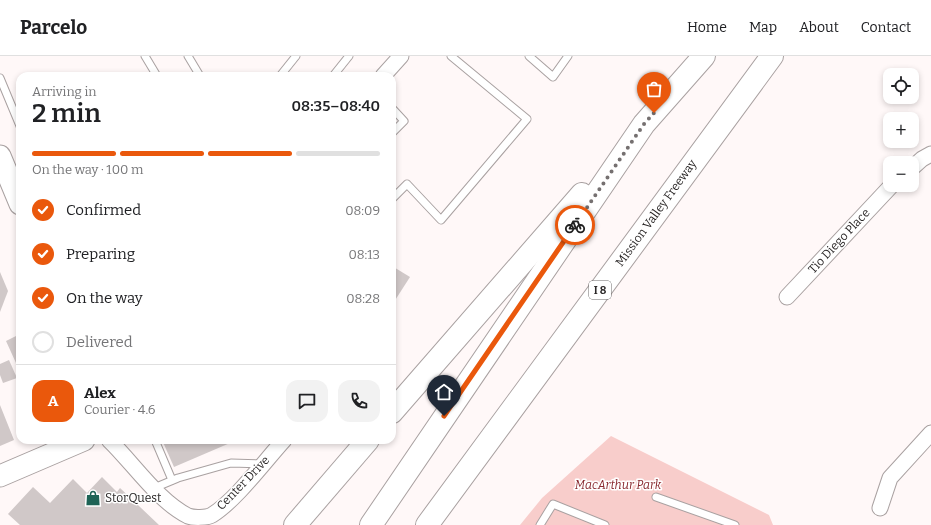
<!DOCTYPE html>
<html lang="en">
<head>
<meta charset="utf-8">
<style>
	:root { --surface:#fff; --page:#f2f2f2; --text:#202124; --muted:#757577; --line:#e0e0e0; --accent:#ea580c }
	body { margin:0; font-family:Bitter,serif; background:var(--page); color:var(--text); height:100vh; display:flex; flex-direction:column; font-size:15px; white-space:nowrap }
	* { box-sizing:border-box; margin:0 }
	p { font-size:13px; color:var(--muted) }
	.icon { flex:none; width:22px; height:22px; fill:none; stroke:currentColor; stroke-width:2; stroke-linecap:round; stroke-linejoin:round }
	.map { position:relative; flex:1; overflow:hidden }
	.panel { position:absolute; left:16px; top:16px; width:380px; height:372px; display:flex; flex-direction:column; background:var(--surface); border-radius:12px; box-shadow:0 2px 6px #0003 }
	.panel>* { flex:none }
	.fabs { position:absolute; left:883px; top:12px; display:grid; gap:8px }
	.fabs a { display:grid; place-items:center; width:36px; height:36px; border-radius:8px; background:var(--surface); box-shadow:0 2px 6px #0003; font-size:20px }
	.pin { position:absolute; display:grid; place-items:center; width:34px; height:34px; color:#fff; margin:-41px -17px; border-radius:50% 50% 50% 0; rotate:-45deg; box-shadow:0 0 4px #0007 }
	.pin .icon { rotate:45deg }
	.courier { position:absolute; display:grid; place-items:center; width:40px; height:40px; margin:-20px; border:3px solid #ea580c; border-radius:50%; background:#fff; color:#222; box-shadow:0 1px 5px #0007 }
	.summary em { font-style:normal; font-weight:600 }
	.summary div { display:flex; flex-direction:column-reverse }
	.summary { display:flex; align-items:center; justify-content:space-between; height:68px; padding:0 16px }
	h1 { font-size:26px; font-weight:600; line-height:30px }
	.bar { display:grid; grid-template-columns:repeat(4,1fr); gap:6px 4px; align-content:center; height:48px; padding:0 16px }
	.bar i { height:5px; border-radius:3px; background:var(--line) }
	.bar .on { background:var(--accent) }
	.bar p { grid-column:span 4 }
	.line { display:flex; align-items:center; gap:10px; padding:0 16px; border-top:1px solid var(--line) }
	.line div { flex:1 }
	.round { display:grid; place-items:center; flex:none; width:42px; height:42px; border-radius:12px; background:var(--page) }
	ol { padding:0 16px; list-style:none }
	li { display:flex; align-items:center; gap:12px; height:44px }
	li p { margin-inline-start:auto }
	li .icon { padding:4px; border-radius:50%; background:var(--accent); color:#fff; stroke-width:4 }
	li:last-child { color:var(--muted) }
	li i { width:22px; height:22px; border:2px solid var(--line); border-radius:50% }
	header { display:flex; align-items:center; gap:24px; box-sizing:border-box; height:56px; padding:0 20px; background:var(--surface); border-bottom:1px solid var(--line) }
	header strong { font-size:19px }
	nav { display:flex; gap:22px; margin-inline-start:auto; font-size:14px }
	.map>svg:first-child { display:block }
	.green { fill:#f8cdcb }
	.building { fill:#d0c8c8 }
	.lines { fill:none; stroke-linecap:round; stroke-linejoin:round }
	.service-casing { stroke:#a9a1a1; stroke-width:9 }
	.minor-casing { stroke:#a9a1a1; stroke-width:17 }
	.secondary-casing { stroke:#a9a1a1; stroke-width:23 }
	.motorway-casing { stroke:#a9a1a1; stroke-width:24 }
	.service { stroke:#fff; stroke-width:7 }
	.minor { stroke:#fff; stroke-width:15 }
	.secondary { stroke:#fff; stroke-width:21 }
	.motorway { stroke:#fff; stroke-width:22 }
	.done { stroke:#757070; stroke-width:4; stroke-dasharray:0 7.2 }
	.route { stroke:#ea580c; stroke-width:5 }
	.labels { text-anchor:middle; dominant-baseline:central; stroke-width:3; stroke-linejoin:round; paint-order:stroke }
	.shield { fill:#fff; stroke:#6a6868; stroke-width:1 }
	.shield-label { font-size:11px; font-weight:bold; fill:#2a2727 }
	.street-label { font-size:12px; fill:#2a2727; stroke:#fff }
	.park-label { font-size:12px; font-style:italic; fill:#89292f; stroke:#fff }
	.poi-label { font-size:12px; fill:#2a2727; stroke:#fff; text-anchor:start }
</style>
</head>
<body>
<header>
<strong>Parcelo</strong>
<nav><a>Home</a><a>Map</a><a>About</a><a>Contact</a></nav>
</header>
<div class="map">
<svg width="931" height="469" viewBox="0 0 931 469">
	<rect width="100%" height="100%" fill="#fff8f8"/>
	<path class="green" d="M611,380L769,459L773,469H520L542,442Z"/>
	<g class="building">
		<path d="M392,210L410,221L392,249Z"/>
		<path d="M0,216L8,235L0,256Z"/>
		<path d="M20,278V309L18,305L16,307L6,285Z"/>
		<path d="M9,304L17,322L3,327L0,319V308Z"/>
		<path d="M0,349L14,384L0,390Z"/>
		<path d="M162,384H237L174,411Z"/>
		<path d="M102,421L117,436L120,432L159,469H20L8,458L33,431L50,447L73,423L87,437Z"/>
	</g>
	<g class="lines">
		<g class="service-casing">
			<g id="service">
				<path d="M145,0L157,20"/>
				<path d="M188,0L200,20"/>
				<path d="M529,0L553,21L568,0"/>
				<path d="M280,20L296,0"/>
				<path d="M333,20L349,0"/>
				<path d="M0,22L20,70"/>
				<path d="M392,52L404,65L392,77"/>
				<path d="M392,143L407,128L441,164L527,63L451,0"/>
				<path d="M155,384L172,424"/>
				<path d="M154,432L178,422L231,407L262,408"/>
				<path d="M656,441L735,469"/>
				<path d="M540,469L553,448L605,469"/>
			</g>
		</g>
		<g class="minor-casing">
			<g id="minor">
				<path d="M383,20L401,0"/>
				<path d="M912,112L922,103L931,98"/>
				<path d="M787,241L892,129"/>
				<path d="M109,384C133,407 158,445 188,460C193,462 207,462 212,459C236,444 264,406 284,384"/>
				<path d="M880,452L890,422L931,377"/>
			</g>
		</g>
		<g class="secondary-casing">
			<g id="secondary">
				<path d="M0,100L20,148"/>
				<path d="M0,420L84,384"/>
			</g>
		</g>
		<g class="motorway-casing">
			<g id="motorway">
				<path d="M392,356L582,138"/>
				<path d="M295,469L368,384"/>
				<path d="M371,469L644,68L704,0"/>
				<path d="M427,469L772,0"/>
			</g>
		</g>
		<use href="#service" class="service"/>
		<use href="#minor" class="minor"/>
		<use href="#secondary" class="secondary"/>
		<use href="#motorway" class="motorway"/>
	</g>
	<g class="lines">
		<path class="done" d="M575,169L644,68L654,57"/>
		<path class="route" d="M444,360L575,169"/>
	</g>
	<defs>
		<g id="shop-bare" transform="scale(1.2)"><path d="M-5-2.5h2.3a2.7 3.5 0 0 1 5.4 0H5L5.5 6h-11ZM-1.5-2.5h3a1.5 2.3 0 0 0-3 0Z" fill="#1e6356" stroke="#fff" stroke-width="2.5" paint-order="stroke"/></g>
	</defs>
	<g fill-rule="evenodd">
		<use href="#shop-bare" x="93" y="442"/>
	</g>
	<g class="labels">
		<rect class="shield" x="589" y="225" width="22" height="18" rx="3"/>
		<g class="shield-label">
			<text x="600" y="234">I 8</text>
		</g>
		<g class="street-label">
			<text transform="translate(656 157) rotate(-54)">Mission Valley Freeway</text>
			<text transform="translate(839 185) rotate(-47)">Tio Diego Place</text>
			<text transform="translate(243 427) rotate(-46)">Center Drive</text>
		</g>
		<g class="park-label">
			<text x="618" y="429">MacArthur Park</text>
		</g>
		<g class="poi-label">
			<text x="105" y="442">StorQuest</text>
		</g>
	</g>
</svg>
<div class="fabs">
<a><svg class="icon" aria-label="locate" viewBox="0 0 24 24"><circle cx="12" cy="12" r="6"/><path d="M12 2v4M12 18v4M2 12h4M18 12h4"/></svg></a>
<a>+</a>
<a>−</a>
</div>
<div class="pin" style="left:654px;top:57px;background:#ea580c"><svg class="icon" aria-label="bag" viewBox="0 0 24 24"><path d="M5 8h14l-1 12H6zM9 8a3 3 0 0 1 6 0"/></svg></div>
<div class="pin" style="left:444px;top:360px;background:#1f2937"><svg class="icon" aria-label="home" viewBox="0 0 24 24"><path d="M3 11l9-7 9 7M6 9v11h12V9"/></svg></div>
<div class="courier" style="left:575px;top:169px"><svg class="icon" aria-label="bike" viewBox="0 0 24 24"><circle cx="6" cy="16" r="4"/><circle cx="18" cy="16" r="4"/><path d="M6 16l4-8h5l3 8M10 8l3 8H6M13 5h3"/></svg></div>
<section class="panel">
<div class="summary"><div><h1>2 min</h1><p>Arriving in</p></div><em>08:35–08:40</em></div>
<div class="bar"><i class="on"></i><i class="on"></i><i class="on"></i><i></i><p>On the way · 100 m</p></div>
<ol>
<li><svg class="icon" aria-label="check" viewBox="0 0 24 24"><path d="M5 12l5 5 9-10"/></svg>Confirmed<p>08:09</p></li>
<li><svg class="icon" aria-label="check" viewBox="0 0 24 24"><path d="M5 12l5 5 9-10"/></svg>Preparing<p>08:13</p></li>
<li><svg class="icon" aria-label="check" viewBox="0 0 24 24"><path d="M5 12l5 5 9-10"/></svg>On the way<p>08:28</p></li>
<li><i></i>Delivered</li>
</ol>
<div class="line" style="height:72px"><b class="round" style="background:var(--accent);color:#fff">A</b><div><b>Alex</b><p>Courier · 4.6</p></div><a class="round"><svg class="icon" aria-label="chat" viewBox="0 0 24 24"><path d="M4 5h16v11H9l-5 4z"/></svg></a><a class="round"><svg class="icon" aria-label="phone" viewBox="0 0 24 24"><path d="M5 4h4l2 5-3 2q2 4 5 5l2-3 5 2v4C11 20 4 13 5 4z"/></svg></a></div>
</section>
</div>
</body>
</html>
